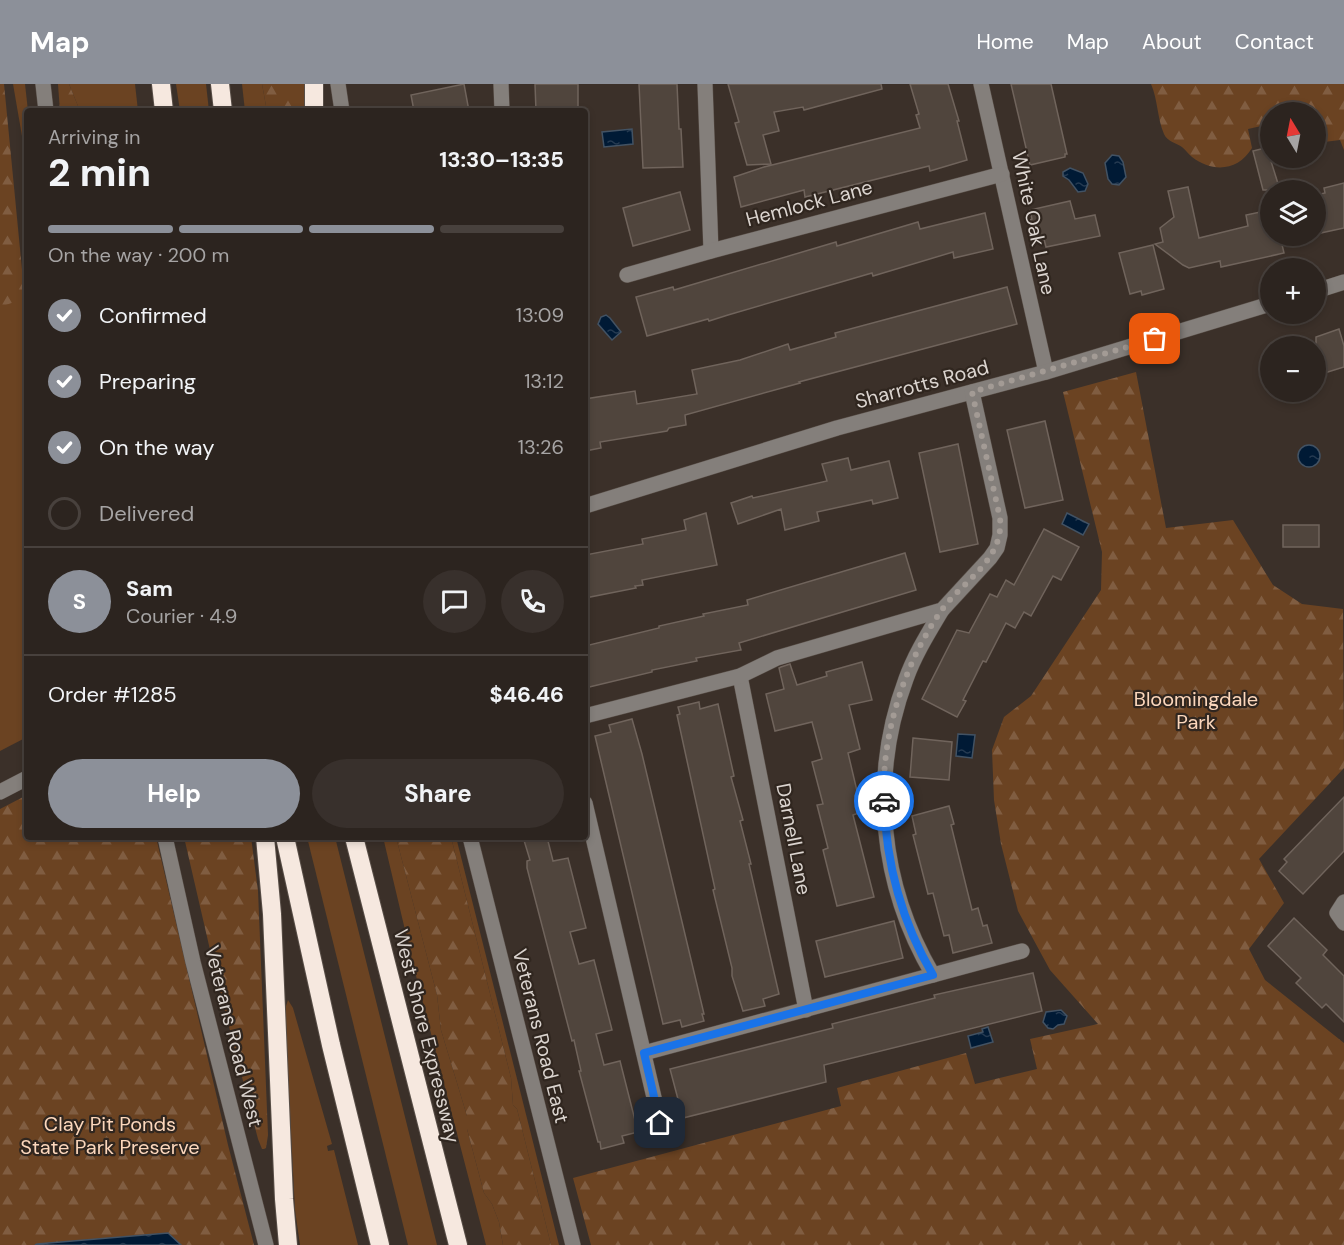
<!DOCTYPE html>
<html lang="en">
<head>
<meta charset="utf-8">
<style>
	:root { --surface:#2c241f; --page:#38302c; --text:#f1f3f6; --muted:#a6a4a4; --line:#48413d; --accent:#8c9099 }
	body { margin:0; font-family:"DM Sans",sans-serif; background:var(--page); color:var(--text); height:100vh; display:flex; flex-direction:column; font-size:22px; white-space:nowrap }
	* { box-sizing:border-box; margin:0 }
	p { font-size:20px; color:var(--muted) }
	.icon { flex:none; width:33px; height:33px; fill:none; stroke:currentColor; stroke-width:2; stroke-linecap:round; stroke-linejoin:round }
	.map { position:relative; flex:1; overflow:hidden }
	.panel { position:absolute; left:24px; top:24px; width:564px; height:732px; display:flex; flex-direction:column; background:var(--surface); border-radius:6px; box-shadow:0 3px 9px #0003,0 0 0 2px var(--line) }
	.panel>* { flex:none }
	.needle { width:39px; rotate:350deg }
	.tools { position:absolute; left:1260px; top:18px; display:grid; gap:12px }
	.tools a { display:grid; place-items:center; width:66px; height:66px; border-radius:50%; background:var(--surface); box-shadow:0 3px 9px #0003,0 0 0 2px var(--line); font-size:30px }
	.pin { position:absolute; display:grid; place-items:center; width:51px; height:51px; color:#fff; margin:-26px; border-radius:12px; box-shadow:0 3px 9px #0006 }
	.courier { position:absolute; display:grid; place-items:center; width:60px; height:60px; margin:-30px; border:4px solid #1a73e8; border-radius:50%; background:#fff; color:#222; box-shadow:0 2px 8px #0007 }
	.headline em { font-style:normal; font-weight:700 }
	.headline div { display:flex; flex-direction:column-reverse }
	.headline { display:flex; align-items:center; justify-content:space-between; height:102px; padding:0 24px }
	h1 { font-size:39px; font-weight:700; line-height:45px }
	.bar { display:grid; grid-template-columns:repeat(4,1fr); gap:9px 6px; align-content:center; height:72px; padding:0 24px }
	.bar i { height:8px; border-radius:4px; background:var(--line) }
	.bar .current { background:var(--accent) }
	.bar p { grid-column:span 4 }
	.line { display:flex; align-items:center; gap:15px; padding:0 24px; border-top:2px solid var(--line) }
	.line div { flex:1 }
	.round { display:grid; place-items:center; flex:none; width:63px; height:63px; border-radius:32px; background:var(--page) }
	ol { padding:0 24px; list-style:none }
	li { display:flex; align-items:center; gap:18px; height:66px }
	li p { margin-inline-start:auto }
	li .icon { padding:6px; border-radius:50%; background:var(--accent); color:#fff; stroke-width:4 }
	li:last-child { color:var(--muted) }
	li i { width:33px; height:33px; border:3px solid var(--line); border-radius:50% }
	.action { display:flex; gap:12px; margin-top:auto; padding:12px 24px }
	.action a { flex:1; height:69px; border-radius:36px; background:var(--accent); color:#fff; font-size:24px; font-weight:700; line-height:69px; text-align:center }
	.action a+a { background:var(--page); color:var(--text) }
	header { display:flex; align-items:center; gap:36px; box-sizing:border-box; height:84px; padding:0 30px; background:var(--accent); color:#fff }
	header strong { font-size:28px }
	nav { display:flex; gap:33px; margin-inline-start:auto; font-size:21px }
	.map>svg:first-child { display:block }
	.green { fill:#6b4322 }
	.forest { fill:url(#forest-firs) }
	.water { fill:url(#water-ripples); stroke:#425263; stroke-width:1.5 }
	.building { fill:#50453d; stroke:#70645c; stroke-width:1.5 }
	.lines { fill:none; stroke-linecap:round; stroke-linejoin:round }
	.minor-casing { stroke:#584e47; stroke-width:16 }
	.highway-casing { stroke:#584e47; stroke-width:20 }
	.minor { stroke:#847f7b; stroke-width:15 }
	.highway { stroke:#f6e8df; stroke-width:18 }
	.done { stroke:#a39b95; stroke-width:6; stroke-dasharray:0 10.8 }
	.route { stroke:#1a73e8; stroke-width:8 }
	.labels { text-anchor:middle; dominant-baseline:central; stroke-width:4.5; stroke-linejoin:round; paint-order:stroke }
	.street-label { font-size:20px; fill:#dbd4cf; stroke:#30261f }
	.park-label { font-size:20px; fill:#fcd7bc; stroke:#30261f }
</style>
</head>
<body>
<header>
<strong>Map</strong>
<nav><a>Home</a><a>Map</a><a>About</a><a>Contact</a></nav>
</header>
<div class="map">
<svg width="1344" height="1161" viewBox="0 0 1344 1161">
	<defs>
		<pattern id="forest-firs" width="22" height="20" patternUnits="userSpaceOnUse" patternTransform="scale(1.5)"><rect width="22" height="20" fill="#6b4322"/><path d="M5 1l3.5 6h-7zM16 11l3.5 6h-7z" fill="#805d41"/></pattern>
		<pattern id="water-ripples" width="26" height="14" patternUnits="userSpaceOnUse" patternTransform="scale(1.5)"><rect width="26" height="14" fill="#001a35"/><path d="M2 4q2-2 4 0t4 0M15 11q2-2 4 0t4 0" fill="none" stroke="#253a51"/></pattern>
	</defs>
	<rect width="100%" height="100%" fill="#3b3029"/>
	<g class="green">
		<path d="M13,0H25L28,27L27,81Z"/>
		<path d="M69,0H135L138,27H80Z"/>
		<path d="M176,0H206L209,27H180Z"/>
		<path d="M242,0H262L267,27H245Z"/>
		<rect x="299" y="0" width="7" height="27"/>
		<path d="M27,194V653L0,667V200Z"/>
		<path d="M307,753H335L437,1161H408Z"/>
		<path d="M383,753H396L437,911L441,946L467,1032V1045L484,1109L492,1120L499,1138L503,1161H486L414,884Z"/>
		<path d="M451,753H456L559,1161H551L517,1025L513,1021L511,994Z"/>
		<path d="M288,916L293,924L332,1060L327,1062L328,1067L334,1066L358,1161H300L295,1126L286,951V922Z"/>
	</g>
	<g class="forest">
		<path d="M0,0H4L24,206L23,215L0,223Z"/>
		<path d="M58,0H69L80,27H60Z"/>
		<path d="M262,0H299V27H267Z"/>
		<path d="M1151,0H1344V66L1340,56L1316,59V28H1270V40L1248,45L1252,64C1238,87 1213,89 1192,73C1188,70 1186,66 1182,63C1176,59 1167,57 1164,50C1157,34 1158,16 1151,0Z"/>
		<path d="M1136,288L1166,444L1233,436L1273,501L1302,520L1343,525L1344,684L1259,775L1284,819L1249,865L1265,896L1344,959V1161H591L573,1094L841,1022L837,1004L966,969L975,1000L1037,985L1030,955L1098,940L1050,886L1018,827L1001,760L994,716L992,666L1004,633L1031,612L1101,506L1102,468L1063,308Z"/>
		<path d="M27,711V753H156L228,1061L254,1161H181L168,1149L35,1161H0V725Z"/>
		<path d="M184,753H251L258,807L268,1051L266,1064L264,1065H262L258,1055L217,896Z"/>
		<path d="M396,753H451L511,994L513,1021L517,1025L551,1161H503L499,1138L492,1120L484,1109L467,1045V1032L441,946L437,911Z"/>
	</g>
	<g class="water">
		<path d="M632,45L633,60L604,63L602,48Z"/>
		<path d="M1112,71L1119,72L1123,78L1126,93L1119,101L1112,100L1108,95L1105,79Z"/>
		<path d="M1070,84L1083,89L1088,100L1085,107L1078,108L1069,96L1063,92V88Z"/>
		<path d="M606,231L610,234L621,248L612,256L598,240L601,233Z"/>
		<circle cx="1309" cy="372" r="11"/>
		<path d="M1067,429L1089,440L1083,451L1062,440Z"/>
		<path d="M958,650L975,651L972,674L956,672Z"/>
		<path d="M1061,926L1067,932L1064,940L1058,941L1053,945L1048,944L1043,938L1046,928Z"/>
		<path d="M988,943L993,958L971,964L968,952L983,948L982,945Z"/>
		<path d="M168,1149L181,1161H35L37,1160Z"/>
	</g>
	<g class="building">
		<path d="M464,0L469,27H414L411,11Z"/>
		<path d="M535,0H578V27H536Z"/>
		<path d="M639,0H677L679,45H681L683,83L643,84Z"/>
		<path d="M728,0H881L882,5L804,26L803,23L774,28L779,47L763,51L771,80L747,81L735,39L739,38Z"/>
		<path d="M910,0H948L959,37H957L967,76L930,87L929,82L805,113L804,106L741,123L734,93L764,83L920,44L916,31L919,30Z"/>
		<path d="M1011,0H1051L1067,70H1065V73L1030,81Z"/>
		<path d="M1269,63L1270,74L1280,106H1263L1253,67Z"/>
		<path d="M1344,99V144L1316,150V111L1325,109L1324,104Z"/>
		<path d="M1188,103L1199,154L1248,142L1246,131L1270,126V152H1280L1284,169L1221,183L1220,177L1189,184L1183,181L1155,160L1163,158L1160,144L1174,133L1168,107Z"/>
		<path d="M680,108L690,146L633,162L623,124Z"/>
		<path d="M1070,117L1075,135L1095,131L1100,152L1046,163L1044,155L1035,158L1030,136L1032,135L1030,126Z"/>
		<path d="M985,129L993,165L954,174L953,168L873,192L872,189L728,231L709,237L708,235L647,252L636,213L673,203L674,206L836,158L837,162L918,138L920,145Z"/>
		<path d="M1153,161L1164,205L1142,211L1141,207L1130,210L1119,169Z"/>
		<path d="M1007,203L1017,240L799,298L800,299L685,331L686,341L669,344L667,347L600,358L601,364L585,367V315L635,307L637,320L697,310L692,286L740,276L788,260L790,266L836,253L835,249Z"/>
		<path d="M1339,245L1344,262V283L1318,291L1316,281V253Z"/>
		<path d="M1045,337L1063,416L1025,424L1007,346Z"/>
		<path d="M958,360L978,460L940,468L919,369Z"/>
		<path d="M848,374L851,386L889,377L898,414L873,420L872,416L817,428L819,437L785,446L781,425L738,440L731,419L752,412L753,414L827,397L822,380Z"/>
		<path d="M706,429L717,481L642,496L643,501L635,502L636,504L585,514V471L643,460L642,455L686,446L684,436Z"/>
		<rect x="1283" y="441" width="36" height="22"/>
		<path d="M1044,445L1079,463L1061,496L1053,492L1031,532L1024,528L1015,544L1006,539L986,578L983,577L963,616L966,617L957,633L922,615L957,546L969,549L990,510L997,513L1006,496L1014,501Z"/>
		<path d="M905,469L916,506L739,559L741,566L696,574L697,577L652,586V588L585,604V562L659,544V542L704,532L703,530L748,521L747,516Z"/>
		<path d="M862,578L872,616L849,621L860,665L848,669L858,711L855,712L859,729L853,731L874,813L837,822L823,766L828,764L817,721L823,720L812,678L822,675L812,638L775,647L766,610L784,605L779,584L781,583L790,580L797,601L827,592L826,588Z"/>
		<path d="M699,618L700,625L718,620L734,692L731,693L743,736L740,737L751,780H749L779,910L763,915L765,922L743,927L732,892V884L713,806L715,805L677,631L680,630L678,623Z"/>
		<path d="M632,635L642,670L704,930H702L704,937L682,943L680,936L663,940L595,652L611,648L609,641Z"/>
		<path d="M913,654L952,658L949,696L910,693Z"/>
		<path d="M1344,713V767L1303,810L1279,787L1287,778L1284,775Z"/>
		<path d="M949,722L954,740L951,741L972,826L978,824L983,842L987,841L992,859L953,869L949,851L944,852L933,809L928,810L913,751L916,750L912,732Z"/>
		<path d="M523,753H547L553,777L568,774L586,844L570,848L579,880L594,876L612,946L596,950L604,981L620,977L638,1048L622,1052L624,1059L601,1065L600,1058H598L579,987H581L574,956L572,957L527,784V777L530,776Z"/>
		<path d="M1294,834L1327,866L1323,871L1344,892V938L1326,920L1322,924L1296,899L1301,894L1268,862Z"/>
		<path d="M894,837L903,874L825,893L816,857Z"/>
		<path d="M1033,889L1042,927L824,981L826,998L683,1034L670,985L833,944L832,940L935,914L934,911Z"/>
	</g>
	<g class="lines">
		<g class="minor-casing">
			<g id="minor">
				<path d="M43,0L46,27"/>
				<path d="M338,0L342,27"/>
				<path d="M501,0L502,27"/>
				<path d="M705,0L711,167"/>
				<path d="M981,0L1046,288"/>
				<path d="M627,191L711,167L1002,90"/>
				<path d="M1316,207L1344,198"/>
				<path d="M585,422L837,344L1046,288L1270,220"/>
				<path d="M740,592L806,926"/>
				<path d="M585,632L740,592L777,574L942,526L990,474L997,464L1000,451V434L972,308"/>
				<path d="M0,708L27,694"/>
				<path d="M585,719L660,1039"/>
				<path d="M165,753L193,878L266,1161"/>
				<path d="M470,753L573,1161"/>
				<path d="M1344,818L1337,829L1344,839"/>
				<path d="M933,891C880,801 869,694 906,595C915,570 929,548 942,526"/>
				<path d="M644,969L1022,867"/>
			</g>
		</g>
		<g class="highway-casing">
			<g id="highway">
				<path d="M161,0L164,27"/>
				<path d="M220,0L223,27"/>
				<path d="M314,27V0"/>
				<path d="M265,753L272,830L284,1115L288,1161"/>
				<path d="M285,753L331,961L380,1161"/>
				<path d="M354,753L458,1161"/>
			</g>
		</g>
		<use href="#minor" class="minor"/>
		<use href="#highway" class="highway"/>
	</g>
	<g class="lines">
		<path class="done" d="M884,717C881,652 904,580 941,527C963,496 1004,477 1000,434L972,308L1155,255"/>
		<path class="route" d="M660,1039L644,969L933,891C901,837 886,780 884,717"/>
	</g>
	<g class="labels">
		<g class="street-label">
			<text transform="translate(809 119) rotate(-15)">Hemlock Lane</text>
			<text transform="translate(1034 139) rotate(78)">White Oak Lane</text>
			<text transform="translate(922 300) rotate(-15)">Sharrotts Road</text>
			<text transform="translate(794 755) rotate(79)">Darnell Lane</text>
			<text transform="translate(234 952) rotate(76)">Veterans Road West</text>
			<text transform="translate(427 952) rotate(76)">West Shore Expressway</text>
			<text transform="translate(541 952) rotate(76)">Veterans Road East</text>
		</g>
		<g class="park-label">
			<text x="1196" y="615">Bloomingdale<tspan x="1196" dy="23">Park</tspan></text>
			<text x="110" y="1040">Clay Pit Ponds<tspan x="110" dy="23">State Park Preserve</tspan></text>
		</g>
	</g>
</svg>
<div class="tools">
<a><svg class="needle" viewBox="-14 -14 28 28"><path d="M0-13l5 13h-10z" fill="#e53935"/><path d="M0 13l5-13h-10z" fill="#a6a4a4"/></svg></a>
<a><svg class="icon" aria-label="layers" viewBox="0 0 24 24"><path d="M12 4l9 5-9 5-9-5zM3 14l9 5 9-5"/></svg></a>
<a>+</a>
<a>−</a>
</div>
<div class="pin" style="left:1155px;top:255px;background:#ea580c"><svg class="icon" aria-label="bag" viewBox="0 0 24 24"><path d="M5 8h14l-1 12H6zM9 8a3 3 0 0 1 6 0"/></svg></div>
<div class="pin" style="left:660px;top:1039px;background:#1f2937"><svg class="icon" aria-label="home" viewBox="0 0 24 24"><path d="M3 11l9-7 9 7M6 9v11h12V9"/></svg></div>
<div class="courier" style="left:884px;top:717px"><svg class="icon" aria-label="car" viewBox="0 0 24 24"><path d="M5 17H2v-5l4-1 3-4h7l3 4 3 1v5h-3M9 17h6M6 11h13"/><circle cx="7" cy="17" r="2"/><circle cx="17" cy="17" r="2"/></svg></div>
<section class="panel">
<div class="headline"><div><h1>2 min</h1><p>Arriving in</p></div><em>13:30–13:35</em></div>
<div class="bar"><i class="current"></i><i class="current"></i><i class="current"></i><i></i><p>On the way · 200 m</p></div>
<ol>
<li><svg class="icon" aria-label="check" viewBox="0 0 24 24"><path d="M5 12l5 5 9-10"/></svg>Confirmed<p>13:09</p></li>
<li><svg class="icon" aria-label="check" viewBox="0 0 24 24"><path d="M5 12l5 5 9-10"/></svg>Preparing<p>13:12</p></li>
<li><svg class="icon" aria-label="check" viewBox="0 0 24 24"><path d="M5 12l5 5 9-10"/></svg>On the way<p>13:26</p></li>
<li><i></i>Delivered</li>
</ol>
<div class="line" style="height:108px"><b class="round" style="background:var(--accent);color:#fff">S</b><div><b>Sam</b><p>Courier · 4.9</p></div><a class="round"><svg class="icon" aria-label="chat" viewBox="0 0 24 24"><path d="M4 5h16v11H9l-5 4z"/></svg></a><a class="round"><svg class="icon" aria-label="phone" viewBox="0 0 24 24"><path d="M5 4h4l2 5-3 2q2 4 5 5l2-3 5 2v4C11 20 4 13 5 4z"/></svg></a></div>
<div class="line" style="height:78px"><div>Order #1285</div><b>$46.46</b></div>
<div class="action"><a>Help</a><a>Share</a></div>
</section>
</div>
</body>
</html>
